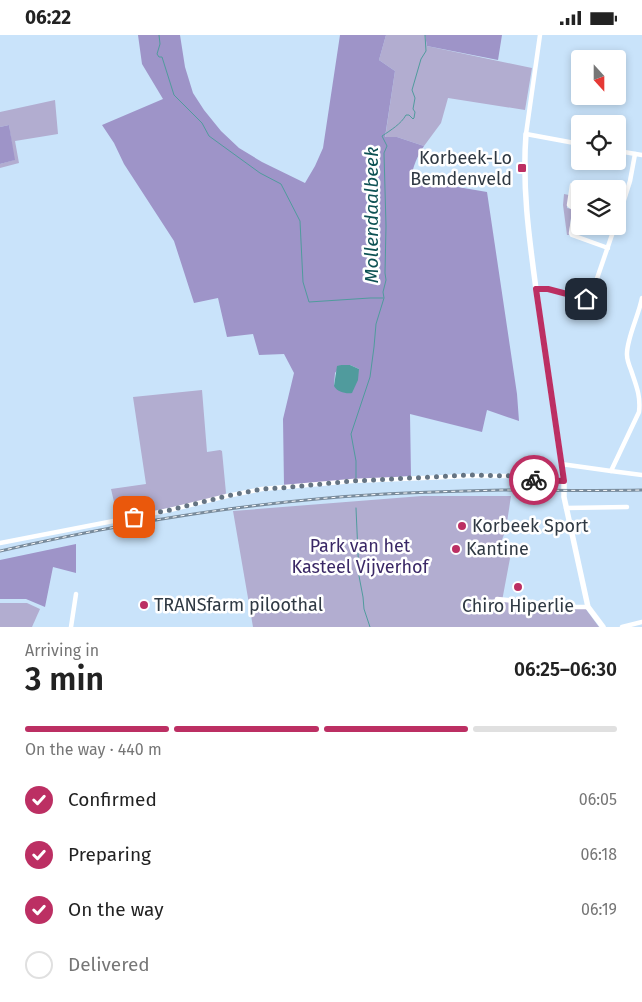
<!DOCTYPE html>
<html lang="en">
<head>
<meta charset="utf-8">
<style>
	:root { --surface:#fff; --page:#f6f6f6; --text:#222; --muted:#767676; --line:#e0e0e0; --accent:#bc2f63 }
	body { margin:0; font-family:"Fira Sans",sans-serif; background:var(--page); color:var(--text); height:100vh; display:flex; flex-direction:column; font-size:19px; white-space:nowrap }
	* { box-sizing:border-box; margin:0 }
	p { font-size:16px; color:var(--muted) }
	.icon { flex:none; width:28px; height:28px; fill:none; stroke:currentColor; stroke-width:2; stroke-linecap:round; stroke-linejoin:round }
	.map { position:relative; height:592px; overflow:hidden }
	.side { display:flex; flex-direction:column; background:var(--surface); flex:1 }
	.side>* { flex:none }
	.needle { width:32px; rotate:159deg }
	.controls { position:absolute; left:571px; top:15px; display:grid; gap:10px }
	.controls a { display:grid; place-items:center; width:55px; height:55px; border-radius:5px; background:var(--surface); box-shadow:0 2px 8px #0003; font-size:25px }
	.pin { position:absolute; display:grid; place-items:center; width:42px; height:42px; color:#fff; margin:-21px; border-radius:10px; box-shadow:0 2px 8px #0006 }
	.courier { position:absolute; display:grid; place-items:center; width:50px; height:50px; margin:-25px; border:4px solid #bc2f63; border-radius:50%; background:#fff; color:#222; box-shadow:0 1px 6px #0007 }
	.headline em { font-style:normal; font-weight:600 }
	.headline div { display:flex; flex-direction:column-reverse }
	.headline { display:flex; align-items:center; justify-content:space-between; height:85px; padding:0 25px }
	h1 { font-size:32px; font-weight:600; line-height:38px }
	.bar { display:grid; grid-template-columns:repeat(4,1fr); gap:8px 5px; align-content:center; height:60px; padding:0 25px }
	.bar i { height:6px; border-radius:4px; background:var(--line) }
	.bar .on { background:var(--accent) }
	.bar p { grid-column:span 4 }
	ol { padding:0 25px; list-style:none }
	li { display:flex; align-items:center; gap:15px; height:55px }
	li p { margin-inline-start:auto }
	li .icon { padding:5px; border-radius:50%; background:var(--accent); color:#fff; stroke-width:4 }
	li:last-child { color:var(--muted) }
	li i { width:28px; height:28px; border:2px solid var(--line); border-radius:50% }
	.status { display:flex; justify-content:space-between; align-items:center; height:35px; padding:0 25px; background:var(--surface); direction:ltr }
	.status svg { height:14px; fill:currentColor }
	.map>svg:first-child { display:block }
	.green { fill:#b2add0 }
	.forest { fill:#9e94c8; fill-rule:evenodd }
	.water { fill:#509b9d }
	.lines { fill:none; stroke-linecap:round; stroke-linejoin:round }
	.stream { stroke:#509b9d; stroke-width:1 }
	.minor { stroke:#fff; stroke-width:4.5 }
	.tertiary { stroke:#fff; stroke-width:5.5 }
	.rail-casing { stroke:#798b9b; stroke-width:3 }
	.rail { stroke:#fff; stroke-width:1; stroke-dasharray:4; stroke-linecap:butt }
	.done { stroke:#657483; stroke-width:5; stroke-dasharray:0 9 }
	.route { stroke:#bc2f63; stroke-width:6 }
	.poi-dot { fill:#bc2f63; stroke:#fff; stroke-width:2 }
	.labels { text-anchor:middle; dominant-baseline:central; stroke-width:5; stroke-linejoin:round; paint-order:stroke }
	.poi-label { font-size:18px; fill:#2f3943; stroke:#fff; text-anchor:start }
	.park-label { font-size:18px; fill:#3a2866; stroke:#fff }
	.water-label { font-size:19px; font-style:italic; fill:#0d5153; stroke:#fff }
</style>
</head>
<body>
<div class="status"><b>06:22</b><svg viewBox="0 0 49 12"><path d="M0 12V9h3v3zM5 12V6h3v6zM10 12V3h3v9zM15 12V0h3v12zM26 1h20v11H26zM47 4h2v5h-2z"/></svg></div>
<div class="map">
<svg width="642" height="592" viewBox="0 0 642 592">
	<rect width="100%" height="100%" fill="#c9e3fa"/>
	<g class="green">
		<path d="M386,0H425L427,11L532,33L525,75L448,63L441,88L424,111L397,102L385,103L395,36L379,25Z"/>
		<path d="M55,65L58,99L15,106L19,128L0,133V129L14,125L9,90L0,92V77Z"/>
		<path d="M564,159L569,160L567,173L572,174L569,200H567L563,170Z"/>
		<path d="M202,355L207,417L220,415L222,416L226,458L224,461L118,484L111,454L146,449L133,362Z"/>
		<path d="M422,461H511L506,494L499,513L511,518L502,566L585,573L599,592H253L233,476Z"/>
		<path d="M0,568H27L40,574L32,592H0Z"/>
	</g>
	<g class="forest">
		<path d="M138,0H180L185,32L193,58L204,75L221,96L239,113L262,127L305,148L315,131L323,113L340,0H386L379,25L395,36L385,102H397L424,111C417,122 413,131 411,144L487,157L517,359L519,386L487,375L482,397L410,379L411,441L284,451L283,384L294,338L284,319L259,320L253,299L227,302L218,263L194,268L174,206L124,129L114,108L102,90L163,64L142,29ZM341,330H350L359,334L334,351L335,338Z"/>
		<path d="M425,0H502L498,25L427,11Z"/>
		<path d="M9,90L15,125L0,129V92Z"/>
		<path d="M76,509V538L53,532L45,572L26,564H0V525Z"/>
	</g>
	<path class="water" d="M341,330H350L359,334L358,345L352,358C346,359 337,357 334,351L337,331Z"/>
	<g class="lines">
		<g class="stream">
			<path d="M159,0L160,9L157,19L159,22H162L174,60L202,88L209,101L260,138L281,149L300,186L303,247L309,267L370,263H383"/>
			<path d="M356,443V426L351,399L370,342L374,312L376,289L384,263L383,257L386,245L385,238L386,191L384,118L387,111L382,101C391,95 401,89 406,80H409L413,84L414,83L415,77L413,74L415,63L412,55L421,24L426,16L425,0"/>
			<path d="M356,473L359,541L363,562L364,574L370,592"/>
		</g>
		<g class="minor">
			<path d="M540,0L526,99L580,109"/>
			<path d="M618,116L642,120"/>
			<path d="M575,173L571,198L572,200L608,213"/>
			<path d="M580,173C576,174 572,173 569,170L572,150L585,152V154"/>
			<path d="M618,184L630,146L635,119"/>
			<path d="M536,254H548L586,264L590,263L591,261L615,191"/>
			<path d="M561,429L611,436L642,440"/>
			<path d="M611,436L639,377C641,361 636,350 631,335C629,330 627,325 627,320C626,305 639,280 642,263"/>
			<path d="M566,473L627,472"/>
			<path d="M0,508L170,475L227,461L262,454L353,446L470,441H517L535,445L564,446"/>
			<path d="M497,564L544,569L547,572H588"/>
			<path d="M71,592L76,559"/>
			<path d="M622,592L642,587"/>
		</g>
		<path class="tertiary" d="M526,99C522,152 529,202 536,254C545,318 555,382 564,446V462L588,572L603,592"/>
		<g class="rail-casing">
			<path id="rail" d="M0,516C127,487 255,466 385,459C424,457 463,456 502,455C549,455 595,456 642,455"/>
		</g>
		<use href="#rail" class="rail"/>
	</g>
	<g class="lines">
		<path class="done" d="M134,482L170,475L227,461L262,454L280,453L353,446L470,440L517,441L534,445"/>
		<path class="route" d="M534,445L564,446L536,254H548L586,264"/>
	</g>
	<g class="poi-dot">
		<rect x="517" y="128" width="10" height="10" rx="2.5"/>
		<circle cx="462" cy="491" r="5"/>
		<circle cx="456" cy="514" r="5"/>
		<circle cx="518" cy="552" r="5"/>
		<circle cx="144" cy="570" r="5"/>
	</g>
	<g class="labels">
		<g class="poi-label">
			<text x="512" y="123" text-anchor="end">Korbeek-Lo<tspan x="512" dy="21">Bemdenveld</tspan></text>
			<text x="472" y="491">Korbeek Sport</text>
			<text x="466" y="514">Kantine</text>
			<text x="154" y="570">TRANSfarm piloothal</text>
			<text x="518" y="571" text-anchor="middle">Chiro Hiperlie</text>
		</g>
		<g class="park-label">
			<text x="360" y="511">Park van het<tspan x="360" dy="21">Kasteel Vijverhof</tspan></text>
		</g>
		<g class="water-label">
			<text transform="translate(371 180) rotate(-90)">Mollendaalbeek</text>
		</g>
	</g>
</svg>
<div class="controls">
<a><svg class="needle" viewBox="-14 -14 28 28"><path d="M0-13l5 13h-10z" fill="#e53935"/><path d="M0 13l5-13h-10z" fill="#767676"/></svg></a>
<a><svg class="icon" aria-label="locate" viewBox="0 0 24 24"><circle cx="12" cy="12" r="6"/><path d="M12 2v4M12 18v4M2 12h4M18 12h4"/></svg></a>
<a><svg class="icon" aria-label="layers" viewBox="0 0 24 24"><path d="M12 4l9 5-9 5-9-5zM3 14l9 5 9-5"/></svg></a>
</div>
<div class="pin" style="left:134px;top:482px;background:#ea580c"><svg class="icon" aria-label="bag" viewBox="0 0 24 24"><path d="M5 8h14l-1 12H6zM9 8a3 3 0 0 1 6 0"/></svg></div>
<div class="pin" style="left:586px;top:264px;background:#1f2937"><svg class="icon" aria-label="home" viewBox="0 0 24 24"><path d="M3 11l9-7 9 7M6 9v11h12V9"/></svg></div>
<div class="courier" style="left:534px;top:445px"><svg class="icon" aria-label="bike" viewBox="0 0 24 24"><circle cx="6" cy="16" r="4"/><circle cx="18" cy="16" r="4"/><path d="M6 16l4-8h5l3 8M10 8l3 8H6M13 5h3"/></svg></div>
</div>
<section class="side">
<div class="headline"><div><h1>3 min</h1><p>Arriving in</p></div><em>06:25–06:30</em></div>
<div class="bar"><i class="on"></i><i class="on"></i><i class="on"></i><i></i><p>On the way · 440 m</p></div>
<ol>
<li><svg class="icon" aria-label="check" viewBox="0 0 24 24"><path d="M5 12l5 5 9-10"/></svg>Confirmed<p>06:05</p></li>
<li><svg class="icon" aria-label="check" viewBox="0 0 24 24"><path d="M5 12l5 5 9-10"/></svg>Preparing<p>06:18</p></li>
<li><svg class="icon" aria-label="check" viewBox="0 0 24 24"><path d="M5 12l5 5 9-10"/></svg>On the way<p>06:19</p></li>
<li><i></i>Delivered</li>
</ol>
</section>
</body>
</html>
